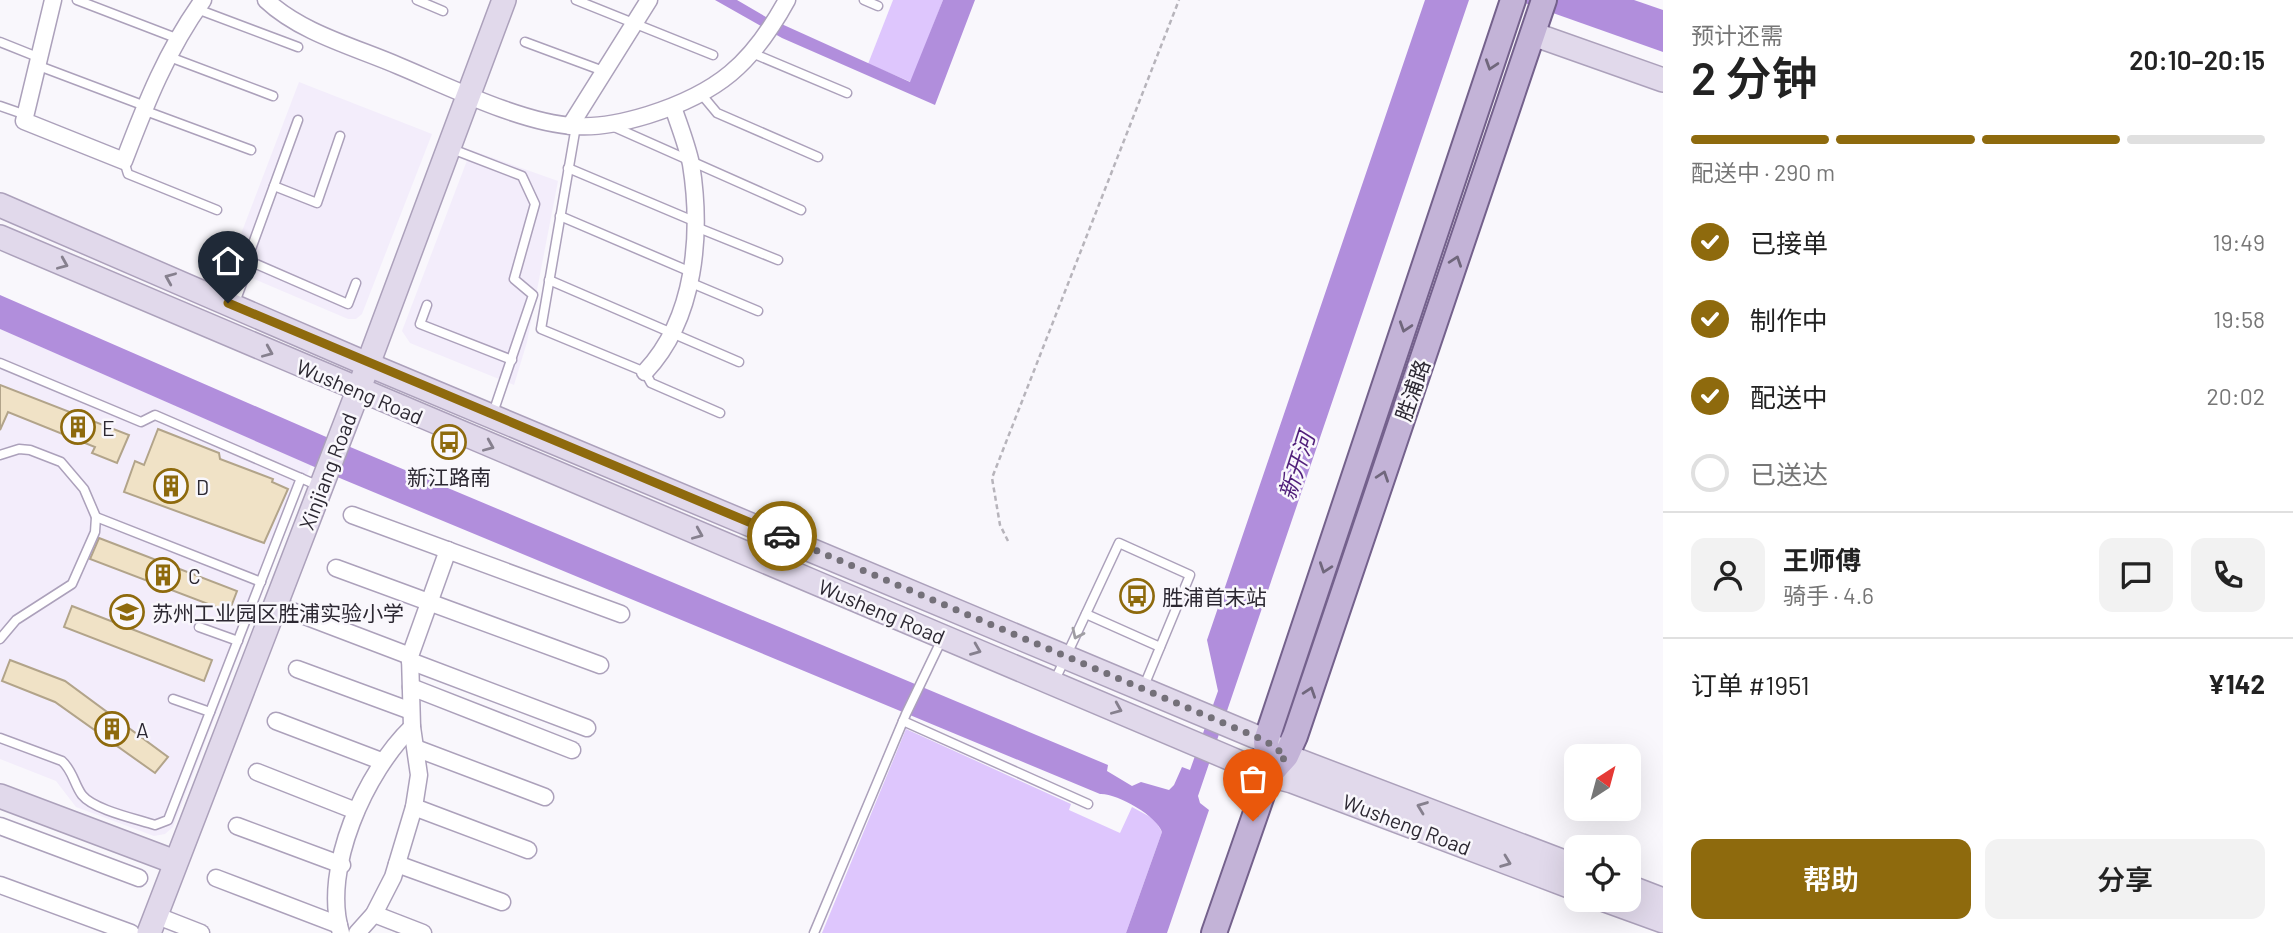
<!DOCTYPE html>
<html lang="zh">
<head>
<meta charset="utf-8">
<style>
	:root { --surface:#fff; --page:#f2f2f2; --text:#222; --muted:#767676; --line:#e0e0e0; --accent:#8e6a0d }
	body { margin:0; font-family:Barlow,"Noto Sans SC",sans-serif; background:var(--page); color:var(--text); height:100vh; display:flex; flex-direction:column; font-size:26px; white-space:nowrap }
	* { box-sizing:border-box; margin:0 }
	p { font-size:23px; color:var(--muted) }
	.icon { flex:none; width:38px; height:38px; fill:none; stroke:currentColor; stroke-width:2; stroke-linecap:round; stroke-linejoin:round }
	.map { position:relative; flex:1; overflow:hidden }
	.panel { display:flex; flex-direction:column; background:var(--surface); width:630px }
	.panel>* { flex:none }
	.needle { width:46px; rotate:36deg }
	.buttons { position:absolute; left:1564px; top:744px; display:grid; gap:14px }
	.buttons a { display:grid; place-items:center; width:77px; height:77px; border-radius:14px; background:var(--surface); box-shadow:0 7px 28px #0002; font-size:35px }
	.pin { position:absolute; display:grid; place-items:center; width:60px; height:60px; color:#fff; margin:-72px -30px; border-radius:50% 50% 50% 0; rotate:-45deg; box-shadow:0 0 7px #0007 }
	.pin .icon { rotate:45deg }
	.courier { position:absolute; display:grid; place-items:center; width:70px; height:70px; margin:-35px; border:5px solid #8e6a0d; border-radius:50%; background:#fff; color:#222; box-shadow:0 2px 9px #0007 }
	.headline em { font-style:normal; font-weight:600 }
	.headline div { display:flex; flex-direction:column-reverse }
	.headline { display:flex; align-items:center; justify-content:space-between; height:119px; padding:0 28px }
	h1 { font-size:46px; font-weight:600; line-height:52px }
	.bar { display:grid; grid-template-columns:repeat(4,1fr); gap:10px 7px; align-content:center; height:84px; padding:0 28px }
	.bar i { height:9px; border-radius:5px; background:var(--line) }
	.bar .current { background:var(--accent) }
	.bar p { grid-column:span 4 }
	.line { display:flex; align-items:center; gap:18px; padding:0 28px; border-top:2px solid var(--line) }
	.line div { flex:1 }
	.round { display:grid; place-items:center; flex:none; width:74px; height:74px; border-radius:14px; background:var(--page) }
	ol { padding:0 28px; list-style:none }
	li { display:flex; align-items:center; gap:21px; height:77px }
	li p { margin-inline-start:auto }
	li .icon { padding:7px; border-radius:50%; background:var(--accent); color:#fff; stroke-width:4 }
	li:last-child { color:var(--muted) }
	li i { width:38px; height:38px; border:4px solid var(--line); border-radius:50% }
	.button { display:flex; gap:14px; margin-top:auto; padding:14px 28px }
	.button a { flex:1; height:80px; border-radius:14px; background:var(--accent); color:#fff; font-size:28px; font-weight:600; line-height:80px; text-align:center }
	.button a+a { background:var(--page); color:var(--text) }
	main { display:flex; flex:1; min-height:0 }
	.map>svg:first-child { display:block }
	.built { fill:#f3edfb }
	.green { fill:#dec6fd }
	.water { fill:#b18edc }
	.building { fill:#f0e2c6; stroke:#b2a48a; stroke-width:2 }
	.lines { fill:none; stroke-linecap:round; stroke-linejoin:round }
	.lane-casing { stroke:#aca1bb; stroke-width:11 }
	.street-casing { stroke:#aca1bb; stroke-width:19 }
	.secondary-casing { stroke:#aca1bb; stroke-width:26 }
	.primary-casing { stroke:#74618c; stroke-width:28 }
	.path { stroke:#b7b4bb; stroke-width:2.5; stroke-dasharray:5 3.5; stroke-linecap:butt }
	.lane { stroke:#fff; stroke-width:8 }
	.street { stroke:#fff; stroke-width:16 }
	.secondary { stroke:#e1d9eb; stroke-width:23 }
	.primary { stroke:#c3b3d7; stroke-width:24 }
	.oneway { stroke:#70677c }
	.oneway2 { stroke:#86808e }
	.oneway3 { stroke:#a09ea3 }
	.done { stroke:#747079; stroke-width:7; stroke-dasharray:0 12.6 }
	.route { stroke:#8e6a0d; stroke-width:9 }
	.labels { text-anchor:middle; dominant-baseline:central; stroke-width:5; stroke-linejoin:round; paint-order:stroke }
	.street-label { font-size:21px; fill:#2c2832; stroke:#f9f7fc }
	.poi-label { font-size:21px; fill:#2c2832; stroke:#f9f7fc; text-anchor:start }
	.water-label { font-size:23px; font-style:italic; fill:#501f7a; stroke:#f9f7fc }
</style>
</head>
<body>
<main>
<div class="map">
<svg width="1663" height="933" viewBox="0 0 1663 933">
	<rect width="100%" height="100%" fill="#f9f7fc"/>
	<g class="built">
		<path d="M299,82L432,134L362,314L356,319H348L228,268Z"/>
		<path d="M471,150L558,181L527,342L514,385L410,343L402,331Z"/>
		<path d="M0,329L311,465L173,827L165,834L154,836L76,807L56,781L0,759Z"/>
	</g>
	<g class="green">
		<path d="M893,0H943L911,82L868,64Z"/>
		<path d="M906,729L1071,804L1069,810L1120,833L1132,807L1154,819L1162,832L1126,933H822Z"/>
	</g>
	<g class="water">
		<path d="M715,0H737L766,17L910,82L943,0H975L935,105L782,38Z"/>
		<path d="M1425,0H1469L1198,796L1200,803L1209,810L1167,933H1126L1162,832C1157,816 1117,793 1100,794L342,479L0,329V295L324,436L1108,765L1107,771L1132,786L1141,782L1169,790L1174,785L1182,767L1190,770L1218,691L1207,640Z"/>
		<path d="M1516,0H1634L1663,10V52Z"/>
	</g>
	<g class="building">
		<path d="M0,385L129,435L117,463L92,453L95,447L8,412L0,430Z"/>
		<path d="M158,429L219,453L220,459L273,479L272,482L288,489L264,543L124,492L135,461L144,465Z"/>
		<path d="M99,538L237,591L229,612L90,559Z"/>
		<path d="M72,606L212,660L204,681L64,627Z"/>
		<path d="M10,660L65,681L168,757L155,773L55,702L2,681Z"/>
	</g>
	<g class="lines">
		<g class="lane-casing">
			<g id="lane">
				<path d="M77,0L176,38"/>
				<path d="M417,0L443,11"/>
				<path d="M576,0L713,55"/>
				<path d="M864,0L878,6"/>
				<path d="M197,9L298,47"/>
				<path d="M0,42L40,58"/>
				<path d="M525,42L606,72"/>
				<path d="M752,53L847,93"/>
				<path d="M167,56L273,96"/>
				<path d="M39,66L145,106"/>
				<path d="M702,95L717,113L818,157"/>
				<path d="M0,106L26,115"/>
				<path d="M143,110L251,150"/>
				<path d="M576,126L541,329L645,372L651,383L720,413"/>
				<path d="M612,126L801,210"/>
				<path d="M452,149L522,176L535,204L514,279L533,295L493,413"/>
				<path d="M124,161L128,174L217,210"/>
				<path d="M568,168L696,222"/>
				<path d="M274,186L317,203L340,136"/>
				<path d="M560,216L691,272"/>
				<path d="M696,227L778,260"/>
				<path d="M247,260L348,304L356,283"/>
				<path d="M549,280L739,362"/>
				<path d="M689,282L758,311"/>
				<path d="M228,301L242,265L247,260"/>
				<path d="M234,305L248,267L247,260L298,120"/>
				<path d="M427,305L420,324L512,360"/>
				<path d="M0,363L141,422L155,415L319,486"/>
				<path d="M0,455L19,449L30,450L61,462L84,489L96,517L95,532L72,584L16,620L0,639"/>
				<path d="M96,517L261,582"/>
				<path d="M1086,614L1160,647"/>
				<path d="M199,627L238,641"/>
				<path d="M1055,680L1119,543L1190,575L1144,686"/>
				<path d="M173,699L210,712"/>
				<path d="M903,721L1088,804"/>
				<path d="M0,738L62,761C73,771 74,784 82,795C94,810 137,819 155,825L168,820L301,478"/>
				<path d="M814,933L906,714L943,637"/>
			</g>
		</g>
		<g class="street-casing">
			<g id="street">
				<path d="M53,0L24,121L124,161C146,103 167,50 203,0"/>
				<path d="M266,0C301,33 355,47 399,66C447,86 524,124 575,126C599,128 625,122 648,115C718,93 752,64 787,0"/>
				<path d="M570,126L649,0"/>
				<path d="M645,372C696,318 702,233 691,164C687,145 679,125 673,107"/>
				<path d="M352,515L621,614"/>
				<path d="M336,568L600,665"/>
				<path d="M276,605L410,656"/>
				<path d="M410,661L587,728"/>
				<path d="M297,669L411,711"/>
				<path d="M411,687L572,750"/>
				<path d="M276,721L381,761"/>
				<path d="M418,749L545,797"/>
				<path d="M257,772L356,811"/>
				<path d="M414,807L528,850"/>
				<path d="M0,826L139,878"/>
				<path d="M237,826L342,865"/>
				<path d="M397,864L502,902"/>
				<path d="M216,878L339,925"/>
				<path d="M0,885L131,933"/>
				<path d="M374,914L423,933"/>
				<path d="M155,915L201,933"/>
				<path d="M341,933C321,869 366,771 412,727"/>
				<path d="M357,933L374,914L393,877L414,807L419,775L412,727L410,656L448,550"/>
			</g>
		</g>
		<g class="secondary-casing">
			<g id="secondary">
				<path d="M1533,34L1663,80"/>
				<path d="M0,205L367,364L1266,741L1286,756L1577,867"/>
				<path d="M0,237L1269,775L1292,781L1577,889"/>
				<path d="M0,796L175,862"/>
				<path d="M1629,887L1663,900"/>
				<path d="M1605,900L1663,921"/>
				<path d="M149,933L358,391L504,0"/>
			</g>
		</g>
		<g class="primary-casing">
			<g id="primary">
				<path d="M1269,775L1286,756L1295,736L1544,0"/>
				<path d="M1214,933L1269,775L1266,741L1513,0"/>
			</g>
		</g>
		<path class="path" d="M1008,541L1000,525L992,478L1179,0"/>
		<use href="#lane" class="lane"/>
		<use href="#street" class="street"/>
		<use href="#secondary" class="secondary"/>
		<use href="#primary" class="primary"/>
	</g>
	<defs><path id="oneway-chevron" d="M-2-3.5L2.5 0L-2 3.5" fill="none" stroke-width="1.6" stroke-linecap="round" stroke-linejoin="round" transform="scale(1.75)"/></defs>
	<g class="oneway">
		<use href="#oneway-chevron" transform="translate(1491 65) rotate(108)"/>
		<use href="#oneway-chevron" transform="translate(1456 261) rotate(-71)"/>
		<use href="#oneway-chevron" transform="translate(1405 327) rotate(108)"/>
		<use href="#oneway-chevron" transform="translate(1383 476) rotate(-71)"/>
		<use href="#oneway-chevron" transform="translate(1325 568) rotate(109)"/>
		<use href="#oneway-chevron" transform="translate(1310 692) rotate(-71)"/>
	</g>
	<g class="oneway2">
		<use href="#oneway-chevron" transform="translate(63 264) rotate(23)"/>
		<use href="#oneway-chevron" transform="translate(170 278) rotate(-157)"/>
		<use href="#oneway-chevron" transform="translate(268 352) rotate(23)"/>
		<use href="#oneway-chevron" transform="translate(489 446) rotate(23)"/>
		<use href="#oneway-chevron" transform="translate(698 534) rotate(23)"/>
		<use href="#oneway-chevron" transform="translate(976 650) rotate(22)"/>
		<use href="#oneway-chevron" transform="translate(1117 709) rotate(23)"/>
		<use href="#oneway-chevron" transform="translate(1422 807) rotate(-159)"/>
		<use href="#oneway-chevron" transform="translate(1506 862) rotate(21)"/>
	</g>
	<use class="oneway3" href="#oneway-chevron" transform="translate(1077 634) rotate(115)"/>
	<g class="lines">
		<path class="done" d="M782,536L1266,741L1286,756L1269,775L1253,821"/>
		<path class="route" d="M228,303L782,536"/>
	</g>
	<defs>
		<g id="building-ring" transform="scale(1.75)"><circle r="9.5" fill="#f9f7fc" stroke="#8e6a0d" stroke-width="1.5"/><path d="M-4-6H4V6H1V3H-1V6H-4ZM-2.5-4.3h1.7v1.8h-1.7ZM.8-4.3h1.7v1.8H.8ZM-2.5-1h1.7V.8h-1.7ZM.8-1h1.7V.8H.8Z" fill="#8e6a0d"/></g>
		<g id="bus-ring" transform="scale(1.75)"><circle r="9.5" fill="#f9f7fc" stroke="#8e6a0d" stroke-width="1.5"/><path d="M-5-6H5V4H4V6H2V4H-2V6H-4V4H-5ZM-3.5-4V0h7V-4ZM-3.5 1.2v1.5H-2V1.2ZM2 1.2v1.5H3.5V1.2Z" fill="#8e6a0d"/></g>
		<g id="school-ring" transform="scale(1.75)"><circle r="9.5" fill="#f9f7fc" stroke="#8e6a0d" stroke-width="1.5"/><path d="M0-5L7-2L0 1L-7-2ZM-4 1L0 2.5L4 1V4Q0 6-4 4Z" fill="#8e6a0d"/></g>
	</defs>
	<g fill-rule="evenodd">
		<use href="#building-ring" x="78" y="427"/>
		<use href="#bus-ring" x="449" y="442"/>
		<use href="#building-ring" x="171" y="486"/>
		<use href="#building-ring" x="163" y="575"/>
		<use href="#bus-ring" x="1137" y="596"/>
		<use href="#school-ring" x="127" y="612"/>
		<use href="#building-ring" x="112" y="729"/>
	</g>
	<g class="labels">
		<g class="street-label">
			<text transform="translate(1412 390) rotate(-71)">胜浦路</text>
			<text transform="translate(360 391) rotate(23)">Wusheng Road</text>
			<text transform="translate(327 471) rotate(-69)">Xinjiang Road</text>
			<text transform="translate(882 611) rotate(23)">Wusheng Road</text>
			<text transform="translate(1407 824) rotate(21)">Wusheng Road</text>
		</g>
		<g class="poi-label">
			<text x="102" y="427">E</text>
			<text x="449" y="476" text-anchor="middle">新江路南</text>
			<text x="196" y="486">D</text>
			<text x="188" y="575">C</text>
			<text x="1162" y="596">胜浦首末站</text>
			<text x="152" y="612">苏州工业园区胜浦实验小学</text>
			<text x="136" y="729">A</text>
		</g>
		<g class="water-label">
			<text transform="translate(1296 466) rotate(-72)">新开河</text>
		</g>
	</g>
</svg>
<div class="buttons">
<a><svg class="needle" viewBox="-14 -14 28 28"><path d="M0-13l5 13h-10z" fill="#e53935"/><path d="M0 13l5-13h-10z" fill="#767676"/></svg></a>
<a><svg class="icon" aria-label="locate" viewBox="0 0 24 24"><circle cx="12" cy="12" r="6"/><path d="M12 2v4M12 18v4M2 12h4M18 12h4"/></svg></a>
</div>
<div class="pin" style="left:1253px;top:821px;background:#ea580c"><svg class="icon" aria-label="bag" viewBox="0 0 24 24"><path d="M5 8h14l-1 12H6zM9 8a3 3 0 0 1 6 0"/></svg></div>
<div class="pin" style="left:228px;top:303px;background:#1f2937"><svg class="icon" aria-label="home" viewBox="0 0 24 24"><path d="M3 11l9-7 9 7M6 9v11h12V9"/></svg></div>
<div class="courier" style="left:782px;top:536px"><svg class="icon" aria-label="car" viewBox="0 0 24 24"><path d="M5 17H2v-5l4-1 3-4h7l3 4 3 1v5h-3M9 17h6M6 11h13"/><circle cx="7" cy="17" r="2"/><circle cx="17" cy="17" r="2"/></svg></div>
</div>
<section class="panel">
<div class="headline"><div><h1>2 分钟</h1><p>预计还需</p></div><em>20:10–20:15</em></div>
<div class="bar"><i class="current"></i><i class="current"></i><i class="current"></i><i></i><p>配送中 · 290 m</p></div>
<ol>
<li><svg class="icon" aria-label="check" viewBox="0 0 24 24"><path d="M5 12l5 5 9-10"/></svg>已接单<p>19:49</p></li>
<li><svg class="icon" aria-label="check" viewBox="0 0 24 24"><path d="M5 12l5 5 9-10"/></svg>制作中<p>19:58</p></li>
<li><svg class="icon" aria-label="check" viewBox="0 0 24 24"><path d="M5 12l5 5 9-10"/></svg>配送中<p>20:02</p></li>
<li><i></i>已送达</li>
</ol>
<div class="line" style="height:126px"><a class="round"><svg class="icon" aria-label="person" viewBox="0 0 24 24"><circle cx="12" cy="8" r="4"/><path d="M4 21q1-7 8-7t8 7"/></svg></a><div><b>王师傅</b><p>骑手 · 4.6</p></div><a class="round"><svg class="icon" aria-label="chat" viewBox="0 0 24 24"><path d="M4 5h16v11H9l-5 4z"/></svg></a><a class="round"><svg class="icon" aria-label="phone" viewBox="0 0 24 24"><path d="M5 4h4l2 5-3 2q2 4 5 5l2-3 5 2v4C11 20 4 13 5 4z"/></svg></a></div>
<div class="line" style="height:91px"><div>订单 #1951</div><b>¥142</b></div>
<div class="button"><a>帮助</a><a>分享</a></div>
</section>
</main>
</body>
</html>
